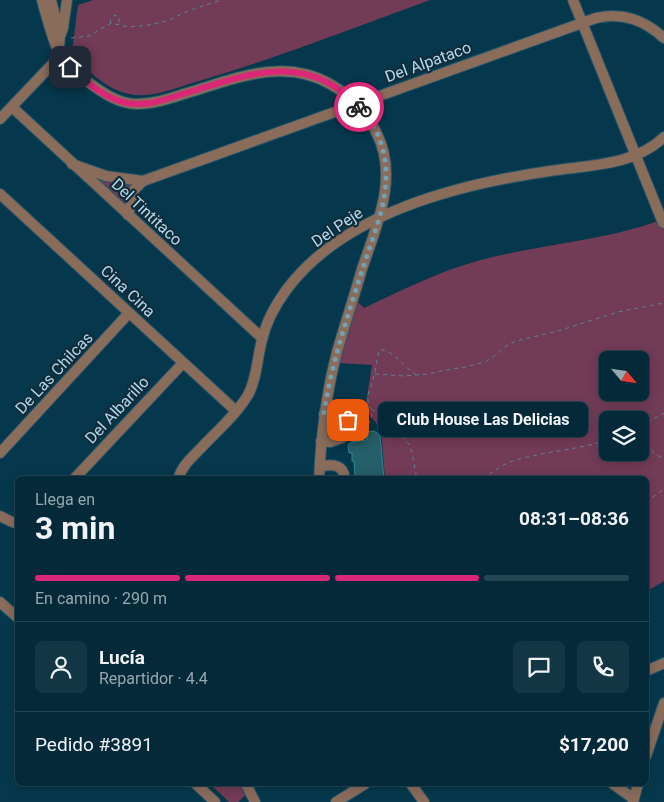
<!DOCTYPE html>
<html lang="es">
<head>
<meta charset="utf-8">
<style>
	:root { --surface:#042a39; --page:#123644; --text:#f1f3f6; --muted:#97a7ae; --line:#254653; --accent:#db2777 }
	body { margin:0; font-family:Roboto,sans-serif; background:var(--page); color:var(--text); height:100vh; display:flex; flex-direction:column; font-size:19px; white-space:nowrap }
	* { box-sizing:border-box; margin:0 }
	p { font-size:16px; color:var(--muted) }
	.icon { flex:none; width:28px; height:28px; fill:none; stroke:currentColor; stroke-width:2; stroke-linecap:round; stroke-linejoin:round }
	.map { position:relative; flex:1; overflow:hidden }
	.sheet { position:absolute; left:15px; top:476px; width:634px; height:310px; display:flex; flex-direction:column; background:var(--surface); border-radius:8px; box-shadow:0 2px 12px #0003,0 0 0 1px var(--line) }
	.sheet>* { flex:none }
	.needle { width:32px; rotate:119deg }
	.tools { position:absolute; left:599px; top:351px; display:grid; gap:10px }
	.tools a { display:grid; place-items:center; width:50px; height:50px; border-radius:8px; background:var(--surface); box-shadow:0 2px 12px #0003,0 0 0 1px var(--line); font-size:25px }
	.pin { position:absolute; display:grid; place-items:center; width:42px; height:42px; color:#fff; margin:-21px; border-radius:10px; box-shadow:0 2px 8px #0006 }
	.courier { position:absolute; display:grid; place-items:center; width:50px; height:50px; margin:-25px; border:4px solid #db2777; border-radius:50%; background:#fff; color:#222; box-shadow:0 1px 6px #0007 }
	.bubble { position:absolute; height:35px; border-radius:8px; background:var(--surface); box-shadow:0 2px 12px #0003,0 0 0 1px var(--line); font-size:16px; font-weight:700; line-height:35px; text-align:center }
	.headline em { font-style:normal; font-weight:700 }
	.headline div { display:flex; flex-direction:column-reverse }
	.headline { display:flex; align-items:center; justify-content:space-between; height:85px; padding:0 20px }
	h1 { font-size:32px; font-weight:700; line-height:38px }
	.bar { display:grid; grid-template-columns:repeat(4,1fr); gap:8px 5px; align-content:center; height:60px; padding:0 20px }
	.bar i { height:6px; border-radius:4px; background:var(--line) }
	.bar .selected { background:var(--accent) }
	.bar p { grid-column:span 4 }
	.line { display:flex; align-items:center; gap:12px; padding:0 20px; border-top:1px solid var(--line) }
	.line div { flex:1 }
	.round { display:grid; place-items:center; flex:none; width:52px; height:52px; border-radius:8px; background:var(--page) }
	.map>svg:first-child { display:block }
	.green { fill:#723b56; fill-rule:evenodd }
	.building { fill:#255f69; stroke:#338795 }
	.lines { fill:none; stroke-linecap:round; stroke-linejoin:round }
	.minor-casing { stroke:#245569; stroke-width:12 }
	.path { stroke:#58859a; stroke-width:1; stroke-dasharray:4 4; stroke-linecap:butt }
	.minor { stroke:#8a6c5b; stroke-width:10 }
	.done { stroke:#75a1b5; stroke-width:5; stroke-dasharray:0 9 }
	.route { stroke:#db2777; stroke-width:6 }
	.labels { text-anchor:middle; dominant-baseline:central; stroke-width:4.5; stroke-linejoin:round; paint-order:stroke }
	.street-label { font-size:16px; fill:#b1d9ee; stroke:#112d3a }
</style>
</head>
<body>
<div class="map">
<svg width="664" height="802" viewBox="0 0 664 802">
	<rect width="100%" height="100%" fill="#05384c"/>
	<g class="green">
		<path d="M93,0H430C353,28 277,58 199,81C178,87 152,99 129,94C108,90 83,69 72,51L78,5Z"/>
		<path d="M88,172L129,184L131,186L126,206Z"/>
		<path d="M664,219V581L646,592V479H385L381,429L365,409L372,365L338,363L357,301L364,308C402,290 440,271 481,260C541,244 605,241 664,219ZM608,360H640V392H608ZM608,420H640V452H608Z"/>
		<path d="M210,784H244L248,793L238,802H229Z"/>
	</g>
	<path class="building" d="M374,431L380,435L384,479H355L354,461H352V453H349L348,445L351,442L367,440V432Z"/>
	<g class="lines">
		<g class="minor-casing">
			<g id="minor">
				<path d="M42,0C47,19 52,38 60,56C65,66 79,76 88,82C103,93 119,104 137,104C155,104 171,98 187,93C234,79 283,57 330,84C351,96 367,112 377,134C399,178 376,227 362,269C354,297 345,324 337,352C326,394 321,435 319,479"/>
				<path d="M51,0L60,35L59,48"/>
				<path d="M573,0L663,223"/>
				<path d="M61,34L63,28L67,0"/>
				<path d="M12,107L262,338"/>
				<path d="M0,119L60,56"/>
				<path d="M72,164L106,176L143,181L596,18C623,12 644,20 664,38"/>
				<path d="M0,194L236,411"/>
				<path d="M128,215L134,190L143,181"/>
				<path d="M321,441L330,442L342,438L349,424C345,413 335,415 324,414"/>
				<path d="M0,453L129,313"/>
				<path d="M320,466C329,465 340,463 344,474V479"/>
				<path d="M74,479L183,363"/>
				<path d="M178,479C182,466 191,458 200,449C216,432 236,415 248,395C257,379 257,358 262,340C266,322 276,304 287,289C345,212 460,184 550,171C589,165 634,166 664,137"/>
				<path d="M0,516L10,521L18,524"/>
				<path d="M0,602L18,618"/>
				<path d="M646,671L664,663"/>
				<path d="M646,756L664,703"/>
				<path d="M196,784L215,802"/>
				<path d="M246,784L255,802"/>
				<path d="M411,784L424,802"/>
				<path d="M613,784L634,799"/>
				<path d="M336,802L365,784"/>
				<path d="M633,802L638,784"/>
			</g>
		</g>
		<g class="path">
			<path d="M111,23L110,20L115,15L119,17V23"/>
			<path d="M71,38L89,36L111,23L129,27L149,25L167,21L188,11L221,0"/>
			<path d="M375,374L404,376L429,374L441,371L465,367L485,362L496,355L506,346L516,341L558,331L618,312L664,303"/>
			<path d="M372,409L409,444L412,453L416,474L414,479"/>
			<path d="M347,410L356,405L369,406"/>
			<path d="M357,424H366"/>
			<path d="M640,426L664,413"/>
			<path d="M360,439L371,419L372,411L368,401V395L373,381L379,350C391,348 404,367 415,374"/>
			<path d="M640,439L655,454L664,459"/>
			<path d="M417,475L423,479"/>
			<path d="M474,479C492,477 499,464 516,460C546,451 578,450 608,440"/>
			<path d="M646,502L664,489"/>
		</g>
		<use href="#minor" class="minor"/>
	</g>
	<g class="lines">
		<path class="done" d="M348,420L340,415L324,414C331,365 347,318 362,271C371,241 385,211 386,179C387,153 378,126 359,107"/>
		<path class="route" d="M70,67C85,81 105,99 127,103C147,107 167,99 186,93C249,74 307,50 359,107"/>
	</g>
	<g class="labels">
		<g class="street-label">
			<text transform="translate(428 62) rotate(-20)">Del Alpataco</text>
			<text transform="translate(147 212) rotate(43)">Del Tintitaco</text>
			<text transform="translate(337 227) rotate(-34)">Del Peje</text>
			<text transform="translate(128 291) rotate(43)">Cina Cina</text>
			<text transform="translate(54 373) rotate(-47)">De Las Chilcas</text>
			<text transform="translate(117 410) rotate(-47)">Del Albarillo</text>
		</g>
	</g>
</svg>
<div class="tools">
<a><svg class="needle" viewBox="-14 -14 28 28"><path d="M0-13l5 13h-10z" fill="#e53935"/><path d="M0 13l5-13h-10z" fill="#97a7ae"/></svg></a>
<a><svg class="icon" aria-label="layers" viewBox="0 0 24 24"><path d="M12 4l9 5-9 5-9-5zM3 14l9 5 9-5"/></svg></a>
</div>
<div class="pin" style="left:348px;top:420px;background:#ea580c"><svg class="icon" aria-label="bag" viewBox="0 0 24 24"><path d="M5 8h14l-1 12H6zM9 8a3 3 0 0 1 6 0"/></svg></div>
<div class="pin" style="left:70px;top:67px;background:#1f2937"><svg class="icon" aria-label="home" viewBox="0 0 24 24"><path d="M3 11l9-7 9 7M6 9v11h12V9"/></svg></div>
<div class="courier" style="left:359px;top:107px"><svg class="icon" aria-label="bike" viewBox="0 0 24 24"><circle cx="6" cy="16" r="4"/><circle cx="18" cy="16" r="4"/><path d="M6 16l4-8h5l3 8M10 8l3 8H6M13 5h3"/></svg></div>
<div class="bubble" style="left:378px;top:402px;width:210px">Club House Las Delicias</div>
<section class="sheet">
<div class="headline"><div><h1>3 min</h1><p>Llega en</p></div><em>08:31–08:36</em></div>
<div class="bar"><i class="selected"></i><i class="selected"></i><i class="selected"></i><i></i><p>En camino · 290 m</p></div>
<div class="line" style="height:90px"><a class="round"><svg class="icon" aria-label="person" viewBox="0 0 24 24"><circle cx="12" cy="8" r="4"/><path d="M4 21q1-7 8-7t8 7"/></svg></a><div><b>Lucía</b><p>Repartidor · 4.4</p></div><a class="round"><svg class="icon" aria-label="chat" viewBox="0 0 24 24"><path d="M4 5h16v11H9l-5 4z"/></svg></a><a class="round"><svg class="icon" aria-label="phone" viewBox="0 0 24 24"><path d="M5 4h4l2 5-3 2q2 4 5 5l2-3 5 2v4C11 20 4 13 5 4z"/></svg></a></div>
<div class="line" style="height:65px"><div>Pedido #3891</div><b>$17,200</b></div>
</section>
</div>
</body>
</html>
